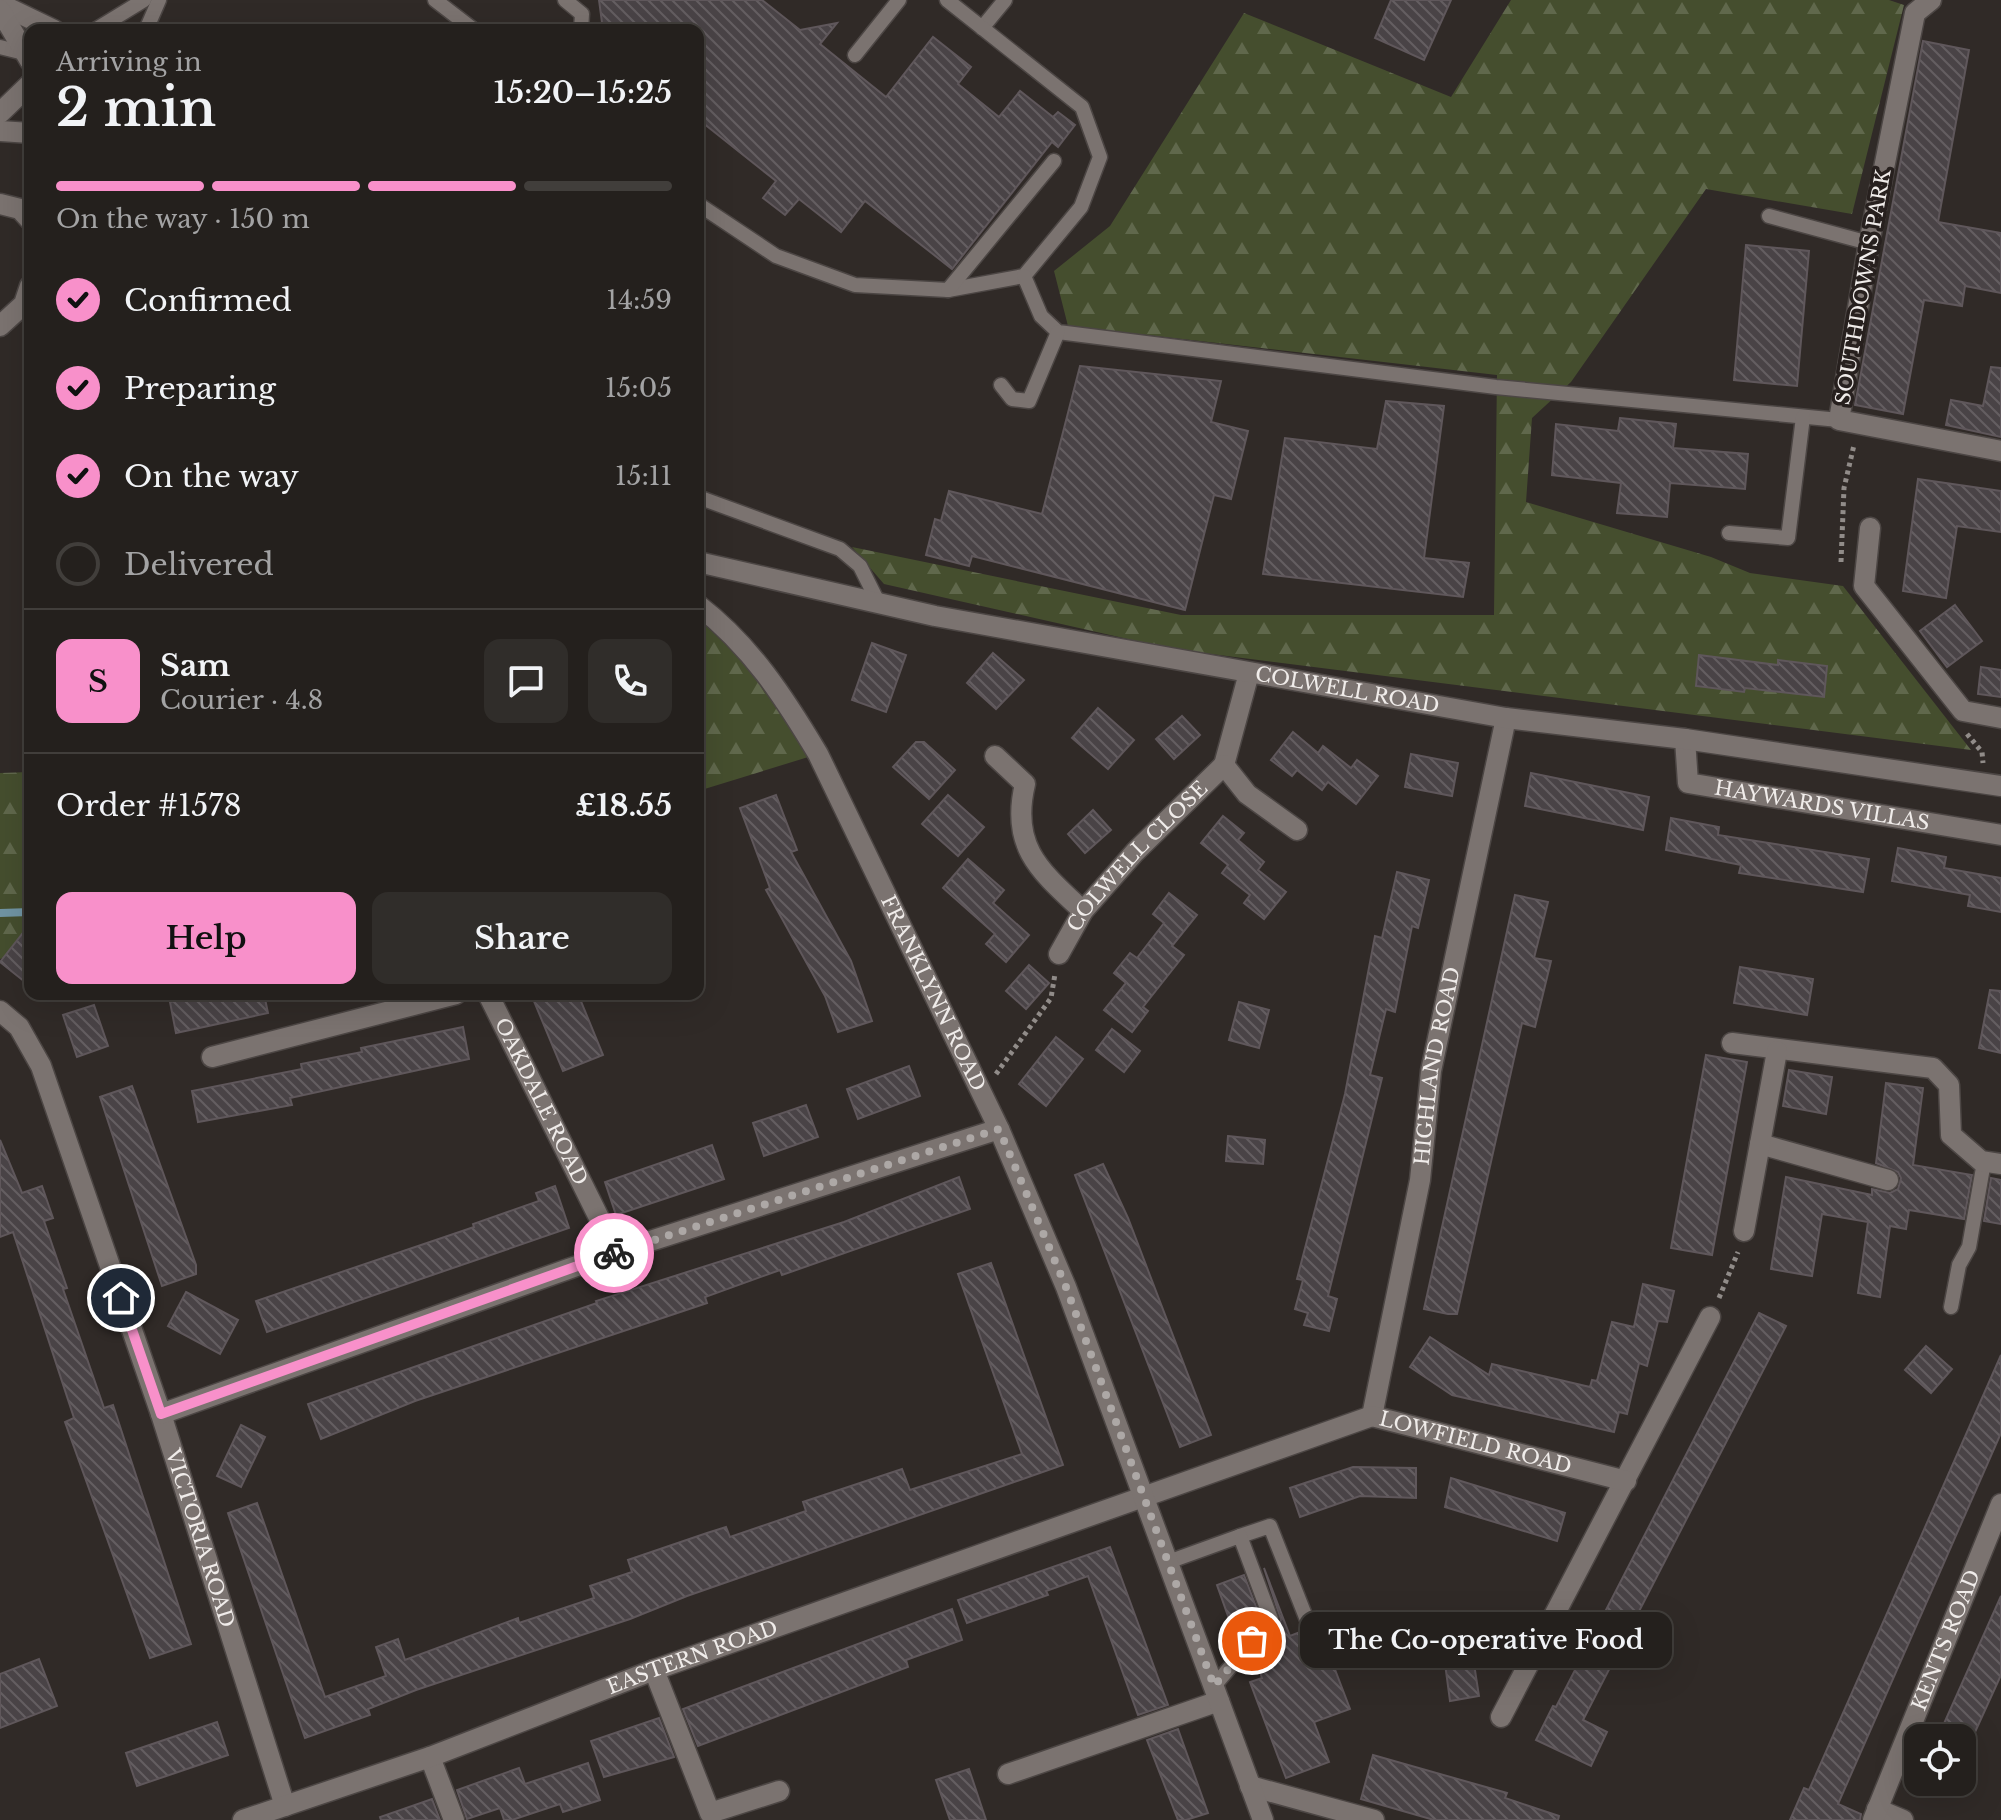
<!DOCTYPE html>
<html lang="en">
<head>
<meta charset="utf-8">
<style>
	:root { --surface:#24201d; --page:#302d2a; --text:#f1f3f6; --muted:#a3a3a4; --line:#413e3b; --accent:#f890ca }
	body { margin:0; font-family:"Libre Baskerville",serif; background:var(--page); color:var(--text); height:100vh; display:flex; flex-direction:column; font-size:30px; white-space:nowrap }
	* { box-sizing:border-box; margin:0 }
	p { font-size:26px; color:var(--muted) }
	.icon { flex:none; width:44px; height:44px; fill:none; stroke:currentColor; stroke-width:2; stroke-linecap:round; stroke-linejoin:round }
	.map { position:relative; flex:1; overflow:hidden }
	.details { position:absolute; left:24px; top:24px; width:680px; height:976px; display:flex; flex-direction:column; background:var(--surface); border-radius:16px; box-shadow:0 8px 32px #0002,0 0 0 2px var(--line) }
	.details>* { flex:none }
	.controls { position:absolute; left:1904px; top:1724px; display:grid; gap:16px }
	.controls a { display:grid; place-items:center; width:72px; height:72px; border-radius:16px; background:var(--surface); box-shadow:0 8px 32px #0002,0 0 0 2px var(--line); font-size:40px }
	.pin { position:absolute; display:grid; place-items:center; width:68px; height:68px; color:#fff; margin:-34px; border:4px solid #fff; border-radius:50%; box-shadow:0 2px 8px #0007 }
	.courier { position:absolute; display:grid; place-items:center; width:80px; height:80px; margin:-40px; border:6px solid #f890ca; border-radius:50%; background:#fff; color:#222; box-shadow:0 2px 10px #0007 }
	.bubble { position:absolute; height:56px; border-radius:16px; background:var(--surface); box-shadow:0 8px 32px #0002,0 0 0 2px var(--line); font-size:26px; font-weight:600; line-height:56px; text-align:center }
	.overview em { font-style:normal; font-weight:600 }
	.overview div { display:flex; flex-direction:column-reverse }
	.overview { display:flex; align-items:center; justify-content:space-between; height:136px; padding:0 32px }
	h1 { font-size:52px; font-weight:600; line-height:60px }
	.bar { display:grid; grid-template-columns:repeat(4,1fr); gap:12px 8px; align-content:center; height:96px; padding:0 32px }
	.bar i { height:10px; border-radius:6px; background:var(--line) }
	.bar .selected { background:var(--accent) }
	.bar p { grid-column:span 4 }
	.line { display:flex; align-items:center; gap:20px; padding:0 32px; border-top:2px solid var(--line) }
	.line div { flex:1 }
	.round { display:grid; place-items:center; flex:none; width:84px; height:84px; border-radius:16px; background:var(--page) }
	ol { padding:0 32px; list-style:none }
	li { display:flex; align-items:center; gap:24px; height:88px }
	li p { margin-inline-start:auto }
	li .icon { padding:8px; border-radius:50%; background:var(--accent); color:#111; stroke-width:4 }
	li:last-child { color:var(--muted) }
	li i { width:44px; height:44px; border:4px solid var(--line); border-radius:50% }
	.action { display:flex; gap:16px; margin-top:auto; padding:16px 32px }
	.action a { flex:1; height:92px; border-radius:16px; background:var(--accent); color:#111; font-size:32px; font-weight:600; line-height:92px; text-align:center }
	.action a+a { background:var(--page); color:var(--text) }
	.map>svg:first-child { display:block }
	.forest { fill:url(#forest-firs) }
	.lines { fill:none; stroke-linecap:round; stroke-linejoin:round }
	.stream { stroke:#7094a3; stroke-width:8 }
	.building { fill:url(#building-back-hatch); stroke:#5f575b; stroke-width:2 }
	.lane-casing { stroke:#4c4644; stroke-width:17 }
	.street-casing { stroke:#4c4644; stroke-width:23 }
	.secondary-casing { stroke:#4c4644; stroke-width:23 }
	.path { stroke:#918c89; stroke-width:5; stroke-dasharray:4 4; stroke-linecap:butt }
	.lane { stroke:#7b7370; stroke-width:14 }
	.street { stroke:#7b7370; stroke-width:20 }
	.secondary { stroke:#7b7370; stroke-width:20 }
	.done { stroke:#ada8a6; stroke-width:8; stroke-dasharray:0 14.4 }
	.route { stroke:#f890ca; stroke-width:10 }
	.labels { text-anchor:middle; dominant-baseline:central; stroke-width:7; stroke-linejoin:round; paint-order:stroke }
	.street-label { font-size:20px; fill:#f0ecea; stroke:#27201e }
</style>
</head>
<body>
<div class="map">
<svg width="2001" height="1820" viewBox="0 0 2001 1820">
	<defs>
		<pattern id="forest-firs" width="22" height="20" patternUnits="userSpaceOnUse" patternTransform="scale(2)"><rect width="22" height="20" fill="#454e2e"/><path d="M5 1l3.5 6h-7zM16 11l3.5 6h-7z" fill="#60684c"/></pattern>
		<pattern id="building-back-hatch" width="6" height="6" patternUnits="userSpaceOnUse" patternTransform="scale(2)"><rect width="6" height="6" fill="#494346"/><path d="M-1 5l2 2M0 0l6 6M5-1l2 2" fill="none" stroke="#645e61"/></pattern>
	</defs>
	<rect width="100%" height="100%" fill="#302a27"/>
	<g class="forest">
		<path d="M1511,0H1889L1904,5L1852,214L1706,189L1571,382L1532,418L1526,502L1711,557L1750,573L1843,586L1971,750L1172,649L884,584L852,547L1181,615H1494L1497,375L1068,326L1054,271L1110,226L1244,13L1451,97Z"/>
		<path d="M698,607L746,646L818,754L698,791Z"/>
		<path d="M30,772V947L0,959V773Z"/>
	</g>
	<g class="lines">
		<path class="stream" d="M0,913L30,912"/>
	</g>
	<g class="building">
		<path d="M599,0H762L800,30L837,23L820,44L886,97L933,37L971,67L958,84L999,117L1020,91L1053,117L1058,112L1075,125L1058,147L1052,142L952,269L865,201L841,232L799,199L785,215L763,198L776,181L698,119V30H603Z"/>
		<path d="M1391,0H1451L1424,60L1375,38Z"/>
		<path d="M1923,41L1969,50L1938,222L2001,233V293L1965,286L1962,306L1924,300L1903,414L1855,405Z"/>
		<path d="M1746,245L1809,251L1797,386L1734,380Z"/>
		<path d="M1080,366L1221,381L1211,422L1248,431L1231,499L1214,495L1185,610L972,556L969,566L926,555L935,519L941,521L949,491L1042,514Z"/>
		<path d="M1991,367L2001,368V437L1946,425L1951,400L1983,406Z"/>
		<path d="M1386,401L1444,406L1424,558L1469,563L1463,597L1263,574L1285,438L1377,449Z"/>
		<path d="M1620,418L1676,424L1673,448L1748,454L1745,489L1670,483L1667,517L1617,513L1621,483L1552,475L1556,424L1618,431Z"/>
		<path d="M1918,479L2001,491V532L1957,526L1946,598L1903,591Z"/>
		<path d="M1955,605L1982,641L1947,667L1920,631Z"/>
		<path d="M872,643L906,655L886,712L852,700Z"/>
		<path d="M993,653L1024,680L996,709L967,683Z"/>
		<path d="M1699,655L1778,665V660L1827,666L1824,697L1745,688L1744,692L1696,686Z"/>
		<path d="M1981,667L2001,670V697L1978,694Z"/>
		<path d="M1098,708L1134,740L1108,769L1072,738Z"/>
		<path d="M1182,716L1200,735L1174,759L1156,739Z"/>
		<path d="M1293,732L1318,753L1323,746L1351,768L1357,760L1378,776L1356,804L1328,782L1322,790L1297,770L1292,776L1271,760Z"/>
		<path d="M916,742H924L955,770L929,799L893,767Z"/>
		<path d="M1411,754L1458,763L1452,796L1405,787Z"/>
		<path d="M1531,773L1649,797L1643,830L1525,806Z"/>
		<path d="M776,795L797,850L791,852L851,961L872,1021L838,1032L825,996L766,890L770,888L740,808Z"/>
		<path d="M948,795L984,827L958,856L922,824Z"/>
		<path d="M1093,810L1111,830L1085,853L1068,834Z"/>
		<path d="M1223,816L1244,833L1238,840L1264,862L1258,870L1286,892L1264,919L1244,903L1250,895L1222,873L1228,865L1201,843Z"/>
		<path d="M1671,818L1719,827L1718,835L1869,859L1863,892L1739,873L1741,865L1666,850Z"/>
		<path d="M1898,848L1946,857L1944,868L2001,878V912L1968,906L1970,895L1892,881Z"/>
		<path d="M968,859L1004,890L993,903L1029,935L1006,962L986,944L995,934L943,888Z"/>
		<path d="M1397,872L1429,880L1418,928L1412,926L1395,1012L1386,1009L1370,1075L1382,1078L1328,1296L1337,1299L1329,1331L1304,1325L1308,1313L1295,1309L1303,1280L1297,1279L1345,1094L1375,936L1382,938Z"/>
		<path d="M1169,893L1197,915L1172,946L1184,955L1143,1007L1148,1011L1132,1032L1104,1010L1126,983L1114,973L1130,953L1137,958L1164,923L1153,914Z"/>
		<path d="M1515,895L1548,902L1534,958L1551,961L1535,1027L1522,1023L1457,1314H1448L1424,1309Z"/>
		<path d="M30,924V986L0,962Z"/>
		<path d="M1029,965L1049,983L1026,1009L1006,991Z"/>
		<path d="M1740,967L1813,979L1807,1015L1734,1003Z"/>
		<path d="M1990,990L2001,991V1053L1979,1048Z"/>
		<path d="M212,994H264L268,1013L176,1033L170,1002Z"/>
		<path d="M531,994H578L603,1055L563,1071Z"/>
		<path d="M1239,1002L1269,1010L1259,1048L1229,1040Z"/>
		<path d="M94,1005L108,1046L77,1057L63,1015Z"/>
		<path d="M463,1027L469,1059L290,1098L292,1105L198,1122L192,1091L302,1069L301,1064L362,1052L361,1048Z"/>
		<path d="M1112,1029L1140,1051L1124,1072L1096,1050Z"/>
		<path d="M1056,1037L1083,1059L1046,1106L1019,1084Z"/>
		<path d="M1706,1055L1747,1062L1712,1255L1671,1248Z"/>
		<path d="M909,1066L920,1096L858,1119L847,1089Z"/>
		<path d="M1789,1070L1832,1077L1826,1114L1783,1106Z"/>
		<path d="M1886,1083L1923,1088L1913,1165L1972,1175L1964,1219L1909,1210L1906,1229L1890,1226L1880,1297L1858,1293L1868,1222L1822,1214L1812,1276L1771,1269L1786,1177L1872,1195V1189L1890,1193L1898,1189L1901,1178L1898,1172L1876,1163Z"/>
		<path d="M132,1086L196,1265V1274L162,1286L100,1097Z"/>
		<path d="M806,1105L818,1137L764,1156L753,1123Z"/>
		<path d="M1228,1136L1265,1140L1263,1164L1226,1161Z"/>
		<path d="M0,1140L22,1193L42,1186L53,1218L44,1221L67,1288L63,1289L104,1408L113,1405L191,1644L150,1658L65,1422L74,1418L13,1232L0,1237Z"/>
		<path d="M712,1145L724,1179L616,1215L605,1182Z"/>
		<path d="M1103,1164L1128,1218L1211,1435L1180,1447L1075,1175Z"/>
		<path d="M959,1177L970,1209L782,1275L780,1270L705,1297L707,1303L415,1401L321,1439L308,1404L597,1303L596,1301L844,1222Z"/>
		<path d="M1991,1178L2001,1180V1224L1984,1221Z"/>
		<path d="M555,1186L569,1228L267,1332L256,1301L474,1227L473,1224L539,1201L536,1193Z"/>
		<path d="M991,1263L1063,1465L687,1596L630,1619L416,1690L368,1709L370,1715L305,1738L228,1513L257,1503L325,1697L386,1676L376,1647L398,1639L405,1660L518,1618L519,1623L594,1598L590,1586L632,1572L628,1560L707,1533L726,1527L730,1537L806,1511L803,1502L902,1469L910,1490L1022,1454L958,1274Z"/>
		<path d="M1643,1284L1674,1291L1667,1322L1658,1321L1647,1366L1639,1363L1627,1414L1619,1412L1614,1432L1452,1395L1410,1367L1430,1337L1489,1375L1492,1364L1590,1387L1592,1380L1597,1381L1612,1322L1634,1327Z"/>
		<path d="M186,1292L238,1320L220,1354L168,1326Z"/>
		<path d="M1759,1313L1786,1326L1583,1720L1607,1732L1591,1766L1536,1740L1553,1706L1556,1707Z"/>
		<path d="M1926,1346L1952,1369L1931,1393L1905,1370Z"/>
		<path d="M2001,1355V1433L1838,1804L1861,1814L1860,1820H1790L1804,1788L1809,1790Z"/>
		<path d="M241,1425L265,1437L241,1487L217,1476Z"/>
		<path d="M1353,1467L1416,1468V1498L1360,1496L1300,1517L1290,1488Z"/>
		<path d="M1451,1478L1565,1513L1557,1541L1445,1507Z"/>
		<path d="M1110,1547L1168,1705L1138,1715L1088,1576L1046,1591L1048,1595L967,1623L958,1600Z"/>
		<path d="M1264,1568L1290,1636L1318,1625L1350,1709L1314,1722L1329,1762L1286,1778L1250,1682L1262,1678L1254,1655L1281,1620Z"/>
		<path d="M1244,1575L1260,1617L1246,1633L1243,1627L1233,1630L1217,1585Z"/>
		<path d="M2001,1596V1675L1971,1741L1942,1728Z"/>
		<path d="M952,1609L962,1640L906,1660L908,1667L698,1746L683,1709Z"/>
		<path d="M1472,1651L1479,1696L1450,1701L1444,1656Z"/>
		<path d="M39,1659L57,1706L0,1728V1674Z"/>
		<path d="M659,1718L674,1757L604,1777L591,1741Z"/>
		<path d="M217,1722L228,1755L137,1786L126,1753Z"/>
		<path d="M1178,1729L1208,1813L1186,1820H1178L1147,1740Z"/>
		<path d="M1373,1755L1507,1793L1505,1798L1559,1816L1558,1820H1434L1361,1799Z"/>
		<path d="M588,1763L600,1800L563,1812L560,1804L512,1820H504L500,1808L467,1819L457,1790L519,1768L525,1784Z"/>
		<path d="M969,1769L986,1820H950L936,1780Z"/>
		<path d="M432,1799L440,1820H381L380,1817Z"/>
	</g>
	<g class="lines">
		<g class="lane-casing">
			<g id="lane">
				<path d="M435,0L474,30"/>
				<path d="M565,0L582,14L581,30"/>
				<path d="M982,28L1005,0"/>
				<path d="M95,30L144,0"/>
				<path d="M146,30L159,0"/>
				<path d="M0,47L24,53"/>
				<path d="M855,55L899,0"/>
				<path d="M698,204L776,256L855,285L948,290L1024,276L1081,207L1100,157L1082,107L947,0"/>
				<path d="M1769,216L1869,243"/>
				<path d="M1024,276L1041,316L1058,332L1496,387L1839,420"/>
				<path d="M948,290L1054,161"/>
				<path d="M1001,385L1012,399L1029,401L1058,332"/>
				<path d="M698,497L840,549L860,566L879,604"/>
				<path d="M1729,533L1788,538L1803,417"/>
				<path d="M1951,1307L1959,1265L1969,1247L1984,1162"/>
				<path d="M1240,1536L1270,1526L1307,1620"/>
				<path d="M1168,1562L1240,1536L1271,1619L1214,1686"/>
			</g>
		</g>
		<g class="street-casing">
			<g id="street">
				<path d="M1931,0L1915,13L1869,243L1839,420L2001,451"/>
				<path d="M0,204L20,209L30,220"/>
				<path d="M0,326L24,304L30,286"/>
				<path d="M1870,528L1864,586L1963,711L2001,718"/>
				<path d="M1249,673L1224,765L1247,794L1297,830"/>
				<path id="s1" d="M1685,739L1688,783L2001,835"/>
				<path d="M995,756L1025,784C1010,847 1040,871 1083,911"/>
				<path id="s2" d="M1059,954L1083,911L1135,852L1224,765"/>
				<path id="s3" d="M488,994L616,1252"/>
				<path id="s4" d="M0,1011L19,1027L41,1066L161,1414L285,1806"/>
				<path d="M1732,1043L1933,1068L1949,1085L1951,1135L1981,1161L2001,1164"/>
				<path d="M212,1057L456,994"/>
				<path d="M1760,1144L1888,1180"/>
				<path d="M1744,1231L1777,1051"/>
				<path d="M161,1414L616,1252L999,1129"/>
				<path id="s5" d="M1372,1416L1420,1180L1431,1071L1506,718"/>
				<path d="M654,1670L710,1813L779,1791"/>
				<path d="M1501,1717L1710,1317"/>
				<path d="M430,1757L454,1820"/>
				<path d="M1008,1774L1219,1701"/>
				<path d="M1250,1786L1374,1820"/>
				<path d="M1877,1809L1903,1820"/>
				<path id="s6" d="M243,1820L430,1757L654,1670L1372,1416L1626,1481"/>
				<path id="s7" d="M1873,1820L2001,1504"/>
			</g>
		</g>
		<g class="secondary-casing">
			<g id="secondary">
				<path d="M0,4L54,30"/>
				<path d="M0,10L30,61"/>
				<path d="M0,113L30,84"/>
				<path d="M0,131L30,133"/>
				<path id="s8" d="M698,562L935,616L1506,718L1685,739L2001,786"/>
				<path id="s9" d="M698,605C751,646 784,697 818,754L999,1129L1066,1287L1263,1820"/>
			</g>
		</g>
		<g class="path">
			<path d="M1841,562L1844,488L1854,445"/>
			<path d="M1967,734L1982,752L1983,763"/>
			<path d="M996,1074L1051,998L1055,974"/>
			<path d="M1719,1298L1738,1252"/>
		</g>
		<use href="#lane" class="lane"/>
		<use href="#street" class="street"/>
		<use href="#secondary" class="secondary"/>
	</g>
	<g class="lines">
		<path class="done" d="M614,1253L999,1129L1066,1287L1214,1686L1252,1641"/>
		<path class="route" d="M121,1298L161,1414L614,1253"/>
	</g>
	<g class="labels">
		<g class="street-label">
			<text transform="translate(1863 287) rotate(-80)">SOUTHDOWNS PARK</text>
			<text stroke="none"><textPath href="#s8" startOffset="662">COLWELL ROAD</textPath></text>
			<text stroke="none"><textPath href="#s1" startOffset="180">HAYWARDS VILLAS</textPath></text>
			<text stroke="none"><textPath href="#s2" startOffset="126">COLWELL CLOSE</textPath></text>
			<text stroke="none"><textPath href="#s9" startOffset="458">FRANKLYNN ROAD</textPath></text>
			<text stroke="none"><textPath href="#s5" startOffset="356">HIGHLAND ROAD</textPath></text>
			<text stroke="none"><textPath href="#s3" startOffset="120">OAKDALE ROAD</textPath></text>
			<text stroke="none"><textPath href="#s6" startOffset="1306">LOWFIELD ROAD</textPath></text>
			<text stroke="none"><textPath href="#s4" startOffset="568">VICTORIA ROAD</textPath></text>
			<text stroke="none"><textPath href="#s7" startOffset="194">KENTS ROAD</textPath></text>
			<text stroke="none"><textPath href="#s6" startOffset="478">EASTERN ROAD</textPath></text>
		</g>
	</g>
</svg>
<div class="controls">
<a><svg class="icon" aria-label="locate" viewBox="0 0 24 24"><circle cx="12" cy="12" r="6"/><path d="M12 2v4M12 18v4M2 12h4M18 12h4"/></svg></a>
</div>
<div class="pin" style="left:1252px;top:1641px;background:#ea580c"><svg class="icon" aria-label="bag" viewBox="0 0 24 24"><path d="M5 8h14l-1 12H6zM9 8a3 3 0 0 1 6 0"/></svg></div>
<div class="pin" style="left:121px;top:1298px;background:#1f2937"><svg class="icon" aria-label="home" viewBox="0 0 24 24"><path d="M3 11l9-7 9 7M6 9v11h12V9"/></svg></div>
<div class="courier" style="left:614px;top:1253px"><svg class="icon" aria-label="bike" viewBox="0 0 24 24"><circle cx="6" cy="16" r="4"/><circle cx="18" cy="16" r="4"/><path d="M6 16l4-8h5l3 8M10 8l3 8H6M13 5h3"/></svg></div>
<div class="bubble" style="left:1300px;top:1612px;width:372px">The Co-operative Food</div>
<section class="details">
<div class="overview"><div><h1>2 min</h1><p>Arriving in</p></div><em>15:20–15:25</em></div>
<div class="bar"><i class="selected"></i><i class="selected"></i><i class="selected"></i><i></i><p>On the way · 150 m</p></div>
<ol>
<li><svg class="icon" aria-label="check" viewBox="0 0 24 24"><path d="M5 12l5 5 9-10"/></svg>Confirmed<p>14:59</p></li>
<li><svg class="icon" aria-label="check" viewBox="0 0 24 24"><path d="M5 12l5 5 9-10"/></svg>Preparing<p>15:05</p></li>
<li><svg class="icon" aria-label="check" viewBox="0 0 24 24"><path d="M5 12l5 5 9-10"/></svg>On the way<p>15:11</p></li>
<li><i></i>Delivered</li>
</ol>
<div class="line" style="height:144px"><b class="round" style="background:var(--accent);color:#111">S</b><div><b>Sam</b><p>Courier · 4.8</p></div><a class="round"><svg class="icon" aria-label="chat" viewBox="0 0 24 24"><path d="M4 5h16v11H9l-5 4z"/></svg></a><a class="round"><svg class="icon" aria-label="phone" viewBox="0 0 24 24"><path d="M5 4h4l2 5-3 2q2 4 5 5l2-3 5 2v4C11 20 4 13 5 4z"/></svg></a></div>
<div class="line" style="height:104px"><div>Order #1578</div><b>£18.55</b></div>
<div class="action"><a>Help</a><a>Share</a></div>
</section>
</div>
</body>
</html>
